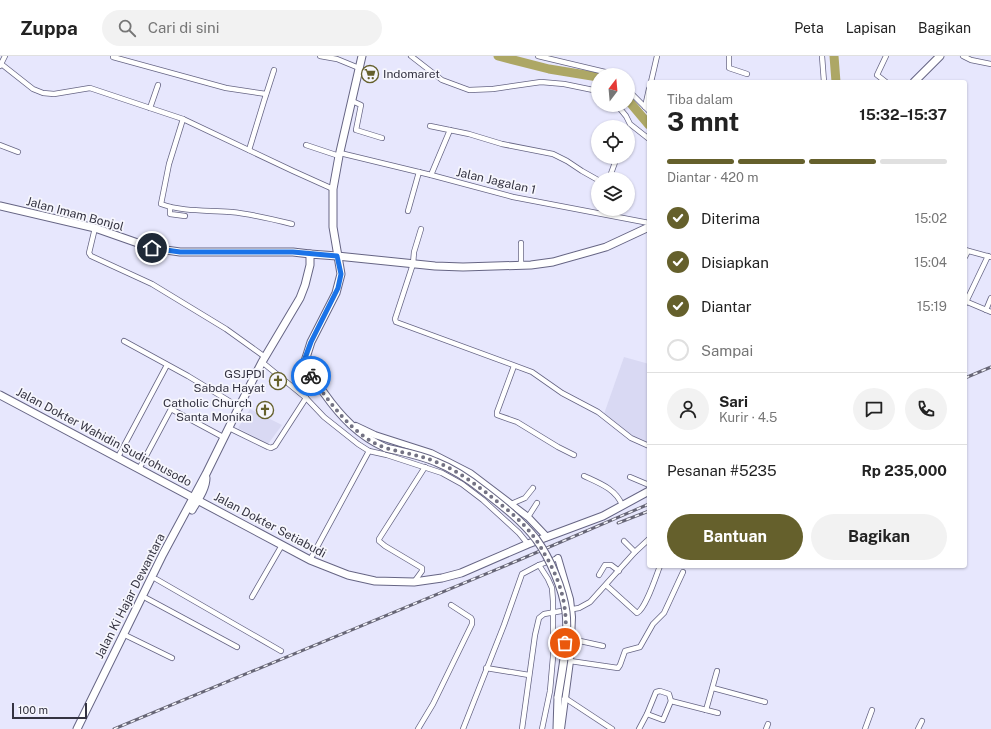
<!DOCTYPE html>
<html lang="id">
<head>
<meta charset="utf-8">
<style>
	:root { --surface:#fff; --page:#f2f2f2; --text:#222; --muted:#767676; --line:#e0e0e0; --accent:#65602c }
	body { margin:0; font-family:"Public Sans",sans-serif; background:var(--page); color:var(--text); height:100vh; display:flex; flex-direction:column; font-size:15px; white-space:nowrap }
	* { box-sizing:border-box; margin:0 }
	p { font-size:13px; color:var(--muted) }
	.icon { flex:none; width:22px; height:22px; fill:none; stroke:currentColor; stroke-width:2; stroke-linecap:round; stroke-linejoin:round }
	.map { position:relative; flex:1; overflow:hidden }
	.sheet { position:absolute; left:647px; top:24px; width:320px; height:488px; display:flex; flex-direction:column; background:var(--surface); border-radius:4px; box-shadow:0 1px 3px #0004 }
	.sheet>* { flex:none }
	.needle { width:26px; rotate:16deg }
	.buttons { position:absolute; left:591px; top:12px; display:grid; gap:8px }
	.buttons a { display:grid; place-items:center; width:44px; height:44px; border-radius:50%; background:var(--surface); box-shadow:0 1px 3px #0004; font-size:20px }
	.scale { position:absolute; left:12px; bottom:10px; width:75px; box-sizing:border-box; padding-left:4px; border:2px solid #343341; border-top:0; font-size:11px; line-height:14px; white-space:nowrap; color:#343341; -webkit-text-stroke:3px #f6f6fd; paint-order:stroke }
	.pin { position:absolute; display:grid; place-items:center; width:34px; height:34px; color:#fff; margin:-17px; border:2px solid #fff; border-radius:50%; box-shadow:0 1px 4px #0007 }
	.courier { position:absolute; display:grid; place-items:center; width:40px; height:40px; margin:-20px; border:3px solid #1a73e8; border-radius:50%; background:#fff; color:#222; box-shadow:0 1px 5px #0007 }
	.head em { font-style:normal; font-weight:700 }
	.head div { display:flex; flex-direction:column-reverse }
	.head { display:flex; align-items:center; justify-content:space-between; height:68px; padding:0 20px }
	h1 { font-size:26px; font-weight:700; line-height:30px }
	.bar { display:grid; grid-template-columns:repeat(4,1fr); gap:6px 4px; align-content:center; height:48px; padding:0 20px }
	.bar i { height:5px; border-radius:3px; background:var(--line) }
	.bar .active { background:var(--accent) }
	.bar p { grid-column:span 4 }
	.line { display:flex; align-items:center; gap:10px; padding:0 20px; border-top:1px solid var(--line) }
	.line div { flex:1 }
	.round { display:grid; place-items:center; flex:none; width:42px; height:42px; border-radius:21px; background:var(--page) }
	ol { padding:0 20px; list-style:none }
	li { display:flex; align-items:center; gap:12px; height:44px }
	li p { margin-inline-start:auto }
	li .icon { padding:4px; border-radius:50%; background:var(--accent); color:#fff; stroke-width:4 }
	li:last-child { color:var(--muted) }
	li i { width:22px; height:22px; border:2px solid var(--line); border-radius:50% }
	.primary-button { display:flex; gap:8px; margin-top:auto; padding:8px 20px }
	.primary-button a { flex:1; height:46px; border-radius:24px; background:var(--accent); color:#fff; font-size:16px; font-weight:700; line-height:46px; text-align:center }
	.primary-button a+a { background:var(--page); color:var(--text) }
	header { display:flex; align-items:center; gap:24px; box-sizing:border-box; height:56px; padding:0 20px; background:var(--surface); border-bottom:1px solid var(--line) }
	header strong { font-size:19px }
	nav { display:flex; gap:22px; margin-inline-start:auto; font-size:14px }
	.search { width:280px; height:36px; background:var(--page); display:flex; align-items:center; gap:10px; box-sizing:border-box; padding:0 14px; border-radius:22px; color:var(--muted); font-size:15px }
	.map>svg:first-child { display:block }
	.built { fill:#d9d9f3 }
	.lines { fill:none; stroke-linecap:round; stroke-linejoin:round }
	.river { stroke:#ada765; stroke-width:9 }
	.minor-casing { stroke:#666584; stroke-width:6 }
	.tertiary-casing { stroke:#666584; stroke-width:8 }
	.secondary-casing { stroke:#666584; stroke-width:9 }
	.primary-casing { stroke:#666584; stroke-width:9 }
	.minor { stroke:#fff; stroke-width:4.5 }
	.tertiary { stroke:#fff; stroke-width:6 }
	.secondary { stroke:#fff; stroke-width:7 }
	.primary { stroke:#fff; stroke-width:7 }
	.rail-casing { stroke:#676676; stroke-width:3 }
	.rail { stroke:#f6f6fd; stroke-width:1.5; stroke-dasharray:4.5; stroke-linecap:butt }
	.primary-bridge-casing { stroke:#666584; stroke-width:9; stroke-linecap:butt }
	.primary-bridge { stroke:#fff; stroke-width:7 }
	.done { stroke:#737283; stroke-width:4; stroke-dasharray:0 7.2 }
	.route { stroke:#1a73e8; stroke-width:5 }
	.labels { text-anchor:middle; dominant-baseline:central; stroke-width:3.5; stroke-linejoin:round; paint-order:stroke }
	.poi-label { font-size:12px; fill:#343341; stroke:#f6f6fd; text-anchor:end }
	.street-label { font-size:12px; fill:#343341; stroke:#f6f6fd }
</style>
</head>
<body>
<header>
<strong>Zuppa</strong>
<div class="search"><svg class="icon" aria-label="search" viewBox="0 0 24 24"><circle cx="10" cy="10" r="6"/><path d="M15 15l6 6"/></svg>Cari di sini</div>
<nav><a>Peta</a><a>Lapisan</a><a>Bagikan</a></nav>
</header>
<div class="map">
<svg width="991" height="673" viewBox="0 0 991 673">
	<rect width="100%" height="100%" fill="#e7e7fd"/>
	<g class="built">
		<path d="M624,301L649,308V391L640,387L604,358Z"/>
		<path d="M250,353L282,369L268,388L238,372Z"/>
	</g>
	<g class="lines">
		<g class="river">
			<path d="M498,0L549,13L598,21"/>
			<path d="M834,0L836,26"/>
			<path d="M628,44L649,69"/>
		</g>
		<g class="minor-casing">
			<g id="minor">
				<path d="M320,0L337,3L359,12"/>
				<path d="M411,0L442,24L469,34L493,33L541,26L564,28L598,35"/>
				<path d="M538,0L605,16L612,19"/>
				<path d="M729,0V12L747,18"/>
				<path d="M822,0L824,26"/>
				<path d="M963,0L971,4L991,8"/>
				<path d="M113,1L226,32L266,38"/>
				<path d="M0,7L33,33L43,37L54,38L90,32L183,63L293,115L333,133"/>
				<path d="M0,10L5,0"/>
				<path d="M651,26L657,0"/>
				<path d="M886,26L877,19L886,0"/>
				<path d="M628,34L649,55"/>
				<path d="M352,45L361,49L356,74L382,82"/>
				<path d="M617,49L626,60L630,68L649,83"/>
				<path d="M645,51L649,33"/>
				<path d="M150,52L158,29"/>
				<path d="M183,63L169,108L161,148C183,156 208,154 231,156C252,158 272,163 292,168"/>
				<path d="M430,70L469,78L502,88L553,98L567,105L582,115L598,124"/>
				<path d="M0,89L18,96"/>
				<path d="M306,89L339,100"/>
				<path d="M249,94L264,45L274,14"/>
				<path d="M340,97L431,119L513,141L649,167"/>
				<path d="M431,119L450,74"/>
				<path d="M609,123L617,101"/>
				<path d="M170,151V158L185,160"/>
				<path d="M408,155L419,116"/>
				<path d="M95,172L89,197L91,200L152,228L226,273L265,301"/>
				<path d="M421,173L414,196L413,208L395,263L396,266L532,316L562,337L598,356L631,382L649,390"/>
				<path d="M521,187V209"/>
				<path d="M965,194L991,201"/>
				<path d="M965,201L968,195"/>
				<path d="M965,245L991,256"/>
				<path d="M965,248L988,200"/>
				<path d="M986,254L991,242"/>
				<path d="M124,285L188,320L239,351"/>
				<path d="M262,306L306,342L324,361L358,388L369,395L387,399L442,417L462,428L483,444L519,477L528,488"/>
				<path d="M514,310L497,356V359L517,366L558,391L574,399"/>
				<path d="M229,372L268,391L271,392L275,390L306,342"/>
				<path d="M118,401L167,309"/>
				<path d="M139,413L171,353L223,381"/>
				<path d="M584,420C599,427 616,433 622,449"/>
				<path d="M630,421L649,429"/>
				<path d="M511,448L525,442L533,432"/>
				<path d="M528,461L537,447"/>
				<path d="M624,485L635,496"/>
				<path d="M310,504L369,395"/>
				<path d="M539,509L548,523L552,532L553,545V601L550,635L542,673"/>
				<path d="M599,519L605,509H611L619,515"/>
				<path d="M156,523L281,595"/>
				<path d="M414,526L422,515V512L385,490L379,485V483L425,411"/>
				<path d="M606,529L637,557C646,552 656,520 660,510"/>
				<path d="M252,541L282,489"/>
				<path d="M146,542L237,591"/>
				<path d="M127,580L172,602"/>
				<path d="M571,583L603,590"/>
				<path d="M570,605L618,612L620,609L625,595L640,591L653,568L664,557L683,516"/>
				<path d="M486,612L529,619"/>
				<path d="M713,632L765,646"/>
				<path d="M565,642L612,673"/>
				<path d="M706,654L717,615"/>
				<path d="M647,658L663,664L671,645L718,657"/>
				<path d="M418,673L433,648L472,568V564L471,562L451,549"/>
				<path d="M463,673L504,569L522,518L539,509L558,502"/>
				<path d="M522,673L535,579L539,562L544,558L579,552L590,546L635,496L649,483"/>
				<path d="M639,673L647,658L656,636L660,635L669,638L671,645"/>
				<path d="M766,673L768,668"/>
				<path d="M865,673L872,654"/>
				<path d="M918,673L922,665"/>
			</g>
		</g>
		<g class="tertiary-casing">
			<g id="tertiary">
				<path d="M356,370L375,379L431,397L470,417L528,461L547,481"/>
				<path d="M558,502L570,543L572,561L570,605L561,673"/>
			</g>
		</g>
		<g class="secondary-casing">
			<g id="secondary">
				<path d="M914,26L940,0"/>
				<path d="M0,150L95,172L152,192L180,196H293L310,198"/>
				<path d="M337,200L435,210L463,211L531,209L553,206L606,191L649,171"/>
				<path d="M0,339L310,504L348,519L375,525L414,526L442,522L461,517L528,488L603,460L649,435"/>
			</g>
		</g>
		<g class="primary-casing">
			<g id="primary">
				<path d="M362,0L339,100L333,133V171L341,218L336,237L311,286L305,305C309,318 316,327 324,337C341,361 359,380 386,392"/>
				<path d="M192,454C197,445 206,433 206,422"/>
				<path d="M77,673L163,498L206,418L239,351L262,306L300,242L305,229L310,209V198L337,200"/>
				<path d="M557,673L558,641"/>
			</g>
		</g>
		<use href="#minor" class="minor"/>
		<use href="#tertiary" class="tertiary"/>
		<use href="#secondary" class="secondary"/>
		<use href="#primary" class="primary"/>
		<g class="rail-casing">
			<g id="rail">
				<path d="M965,322L991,311"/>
				<path d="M618,467L649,455"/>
				<path d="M114,673L519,504L649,448"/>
			</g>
		</g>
		<use href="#rail" class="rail"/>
		<g class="primary-bridge-casing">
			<path id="primary-bridge" d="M386,392C403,396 420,399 436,406C454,413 470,424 485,436C503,450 522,465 536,483C550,502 563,533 566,556C569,581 562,615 558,641"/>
		</g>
		<use href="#primary-bridge" class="primary-bridge"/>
	</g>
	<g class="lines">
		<path class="done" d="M311,320C314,326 319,331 323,337C340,359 359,383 386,392C403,397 420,399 436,406C455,413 472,426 488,438C505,452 524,466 536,484C540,489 543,496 547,502C563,531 568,554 565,587"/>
		<path class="route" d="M152,192L180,196H293L337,200L341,218L338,232L311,286L305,302V305L311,320"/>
	</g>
	<defs>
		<g id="supermarket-ring" transform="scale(0.9)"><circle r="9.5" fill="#f6f6fd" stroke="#65602c" stroke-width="1.5"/><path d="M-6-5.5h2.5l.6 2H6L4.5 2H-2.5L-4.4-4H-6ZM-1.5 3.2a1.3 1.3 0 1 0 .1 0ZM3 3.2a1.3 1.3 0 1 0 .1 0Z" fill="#65602c"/></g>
		<g id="church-ring" transform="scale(0.9)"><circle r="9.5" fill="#f6f6fd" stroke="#65602c" stroke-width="1.5"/><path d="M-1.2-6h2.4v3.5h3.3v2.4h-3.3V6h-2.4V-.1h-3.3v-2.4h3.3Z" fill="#65602c"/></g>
	</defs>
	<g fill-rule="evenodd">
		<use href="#supermarket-ring" x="370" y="18"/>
		<use href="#church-ring" x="278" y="325"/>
		<use href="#church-ring" x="265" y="354"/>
	</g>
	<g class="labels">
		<g class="poi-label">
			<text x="383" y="18" text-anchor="start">Indomaret</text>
			<text x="265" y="318">GSJPDI<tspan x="265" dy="14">Sabda Hayat</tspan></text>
			<text x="252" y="347">Catholic Church<tspan x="252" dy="14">Santa Monika</tspan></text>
		</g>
		<g class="street-label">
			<text transform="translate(496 125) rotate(13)">Jalan Jagalan 1</text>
			<text transform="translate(75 158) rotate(15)">Jalan Imam Bonjol</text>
			<text transform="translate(104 381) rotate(28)">Jalan Dokter Wahidin Sudirohusodo</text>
			<text transform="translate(270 469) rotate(28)">Jalan Dokter Setiabudi</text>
			<text transform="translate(130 540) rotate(-63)">Jalan Ki Hajar Dewantara</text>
		</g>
	</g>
</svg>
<div class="buttons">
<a><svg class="needle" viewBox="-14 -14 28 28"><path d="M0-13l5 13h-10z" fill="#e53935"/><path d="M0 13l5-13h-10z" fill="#767676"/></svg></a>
<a><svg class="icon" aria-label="locate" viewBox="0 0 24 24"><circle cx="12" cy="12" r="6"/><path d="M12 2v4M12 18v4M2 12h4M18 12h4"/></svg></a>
<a><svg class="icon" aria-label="layers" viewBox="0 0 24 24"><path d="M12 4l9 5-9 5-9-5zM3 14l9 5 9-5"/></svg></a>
</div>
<div class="scale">100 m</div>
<div class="pin" style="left:565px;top:587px;background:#ea580c"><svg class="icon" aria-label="bag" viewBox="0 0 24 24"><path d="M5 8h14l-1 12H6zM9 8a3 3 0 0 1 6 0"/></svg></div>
<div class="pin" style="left:152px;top:192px;background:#1f2937"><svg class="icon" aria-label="home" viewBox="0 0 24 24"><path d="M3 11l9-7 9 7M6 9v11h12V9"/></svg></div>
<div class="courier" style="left:311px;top:320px"><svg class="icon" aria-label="bike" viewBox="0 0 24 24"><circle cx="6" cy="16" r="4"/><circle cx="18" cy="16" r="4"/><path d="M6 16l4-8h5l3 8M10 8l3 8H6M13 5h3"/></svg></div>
<section class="sheet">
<div class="head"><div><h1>3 mnt</h1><p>Tiba dalam</p></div><em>15:32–15:37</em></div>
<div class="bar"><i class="active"></i><i class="active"></i><i class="active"></i><i></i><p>Diantar · 420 m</p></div>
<ol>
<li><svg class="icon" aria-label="check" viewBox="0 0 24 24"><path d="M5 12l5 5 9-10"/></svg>Diterima<p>15:02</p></li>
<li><svg class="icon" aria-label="check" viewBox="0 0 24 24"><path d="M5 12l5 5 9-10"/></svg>Disiapkan<p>15:04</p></li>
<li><svg class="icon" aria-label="check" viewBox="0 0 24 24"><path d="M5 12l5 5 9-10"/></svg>Diantar<p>15:19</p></li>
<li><i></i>Sampai</li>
</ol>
<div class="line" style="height:72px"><a class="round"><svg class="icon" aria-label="person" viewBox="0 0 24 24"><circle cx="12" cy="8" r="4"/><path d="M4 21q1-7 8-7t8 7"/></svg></a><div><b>Sari</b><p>Kurir · 4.5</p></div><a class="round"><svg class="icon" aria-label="chat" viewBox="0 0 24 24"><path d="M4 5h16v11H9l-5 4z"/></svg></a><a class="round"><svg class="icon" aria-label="phone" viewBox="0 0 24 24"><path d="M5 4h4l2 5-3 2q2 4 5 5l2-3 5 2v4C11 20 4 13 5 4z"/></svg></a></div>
<div class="line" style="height:52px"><div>Pesanan #5235</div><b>Rp 235,000</b></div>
<div class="primary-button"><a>Bantuan</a><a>Bagikan</a></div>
</section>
</div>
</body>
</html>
